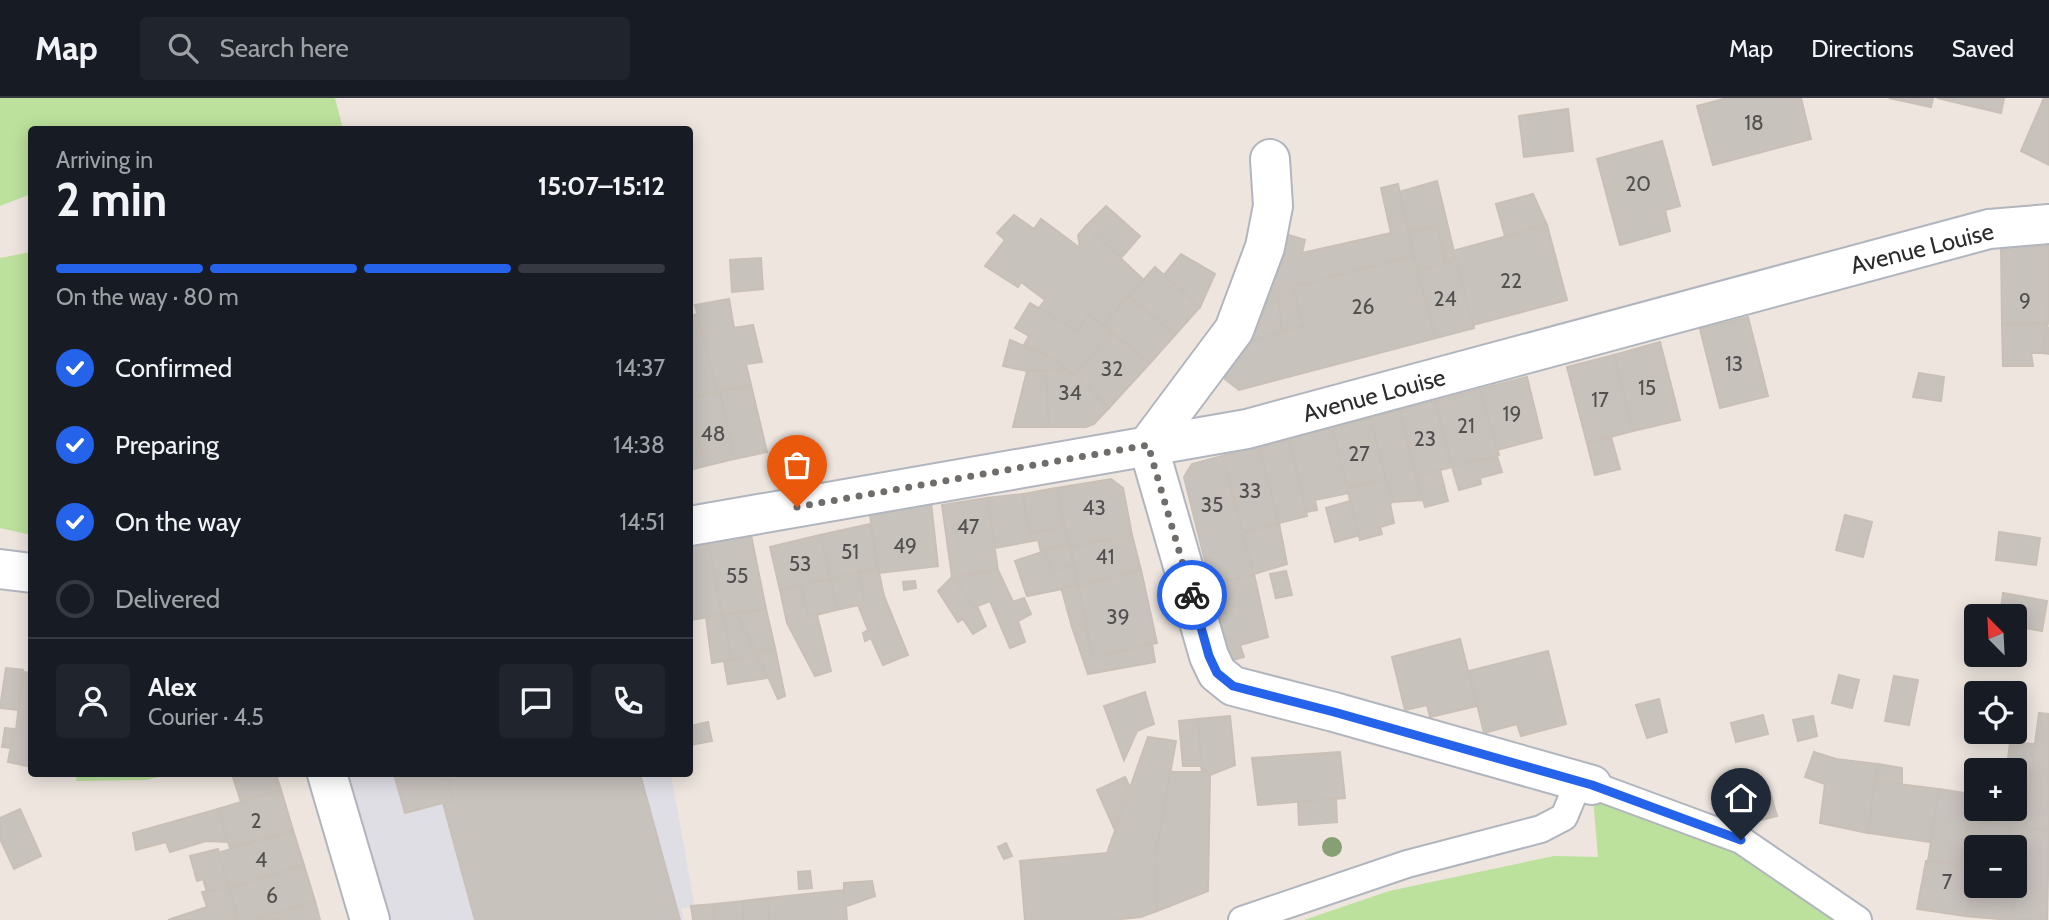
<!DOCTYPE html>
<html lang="en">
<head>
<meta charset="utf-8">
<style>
	:root { --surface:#171b24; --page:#20242c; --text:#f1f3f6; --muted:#9ea1a6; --line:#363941; --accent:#2563eb }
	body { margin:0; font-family:Cabin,sans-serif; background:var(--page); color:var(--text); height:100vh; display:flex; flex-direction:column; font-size:26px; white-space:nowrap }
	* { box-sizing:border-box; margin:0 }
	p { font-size:23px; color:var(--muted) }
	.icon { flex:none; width:38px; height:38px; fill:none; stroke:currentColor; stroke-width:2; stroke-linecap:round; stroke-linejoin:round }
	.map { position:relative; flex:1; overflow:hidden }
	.details { position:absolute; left:28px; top:28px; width:665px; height:651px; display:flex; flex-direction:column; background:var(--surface); border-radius:7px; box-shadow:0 4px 18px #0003 }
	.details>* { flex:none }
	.needle { width:46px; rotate:336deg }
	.tools { position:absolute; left:1964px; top:506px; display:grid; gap:14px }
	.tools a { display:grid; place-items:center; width:63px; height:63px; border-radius:7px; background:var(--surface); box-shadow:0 4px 18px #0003; font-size:35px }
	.pin { position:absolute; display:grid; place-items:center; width:60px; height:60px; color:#fff; margin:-72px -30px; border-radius:50% 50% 50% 0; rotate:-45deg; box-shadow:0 0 7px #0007 }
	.pin .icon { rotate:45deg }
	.courier { position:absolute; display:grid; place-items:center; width:70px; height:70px; margin:-35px; border:5px solid #2563eb; border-radius:50%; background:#fff; color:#222; box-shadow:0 2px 9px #0007 }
	.summary em { font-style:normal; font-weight:700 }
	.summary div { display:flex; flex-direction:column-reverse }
	.summary { display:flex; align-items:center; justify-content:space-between; height:119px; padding:0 28px }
	h1 { font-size:46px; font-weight:700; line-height:52px }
	.bar { display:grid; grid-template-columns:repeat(4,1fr); gap:10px 7px; align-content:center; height:84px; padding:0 28px }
	.bar i { height:9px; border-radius:5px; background:var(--line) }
	.bar .selected { background:var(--accent) }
	.bar p { grid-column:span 4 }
	.line { display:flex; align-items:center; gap:18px; padding:0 28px; border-top:2px solid var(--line) }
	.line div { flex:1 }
	.round { display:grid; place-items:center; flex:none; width:74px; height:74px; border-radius:7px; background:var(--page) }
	ol { padding:0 28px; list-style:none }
	li { display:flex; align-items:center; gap:21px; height:77px }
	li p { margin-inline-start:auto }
	li .icon { padding:7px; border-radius:50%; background:var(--accent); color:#fff; stroke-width:4 }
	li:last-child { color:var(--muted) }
	li i { width:38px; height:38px; border:4px solid var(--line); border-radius:50% }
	header { display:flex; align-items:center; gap:42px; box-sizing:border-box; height:98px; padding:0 35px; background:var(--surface); border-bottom:2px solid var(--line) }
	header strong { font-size:33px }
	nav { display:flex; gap:38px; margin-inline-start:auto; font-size:24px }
	.search { width:490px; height:63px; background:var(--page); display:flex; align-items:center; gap:18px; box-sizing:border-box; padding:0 24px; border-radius:7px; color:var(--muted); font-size:26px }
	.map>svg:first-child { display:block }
	.industrial { fill:#dfdee5 }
	.green { fill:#bbe19c }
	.building { fill:#c8c2bd; stroke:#c8c0b7; stroke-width:2 }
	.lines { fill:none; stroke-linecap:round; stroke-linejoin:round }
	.service-casing { stroke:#b1b5be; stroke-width:30 }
	.minor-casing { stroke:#b1b5be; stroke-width:42 }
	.service { stroke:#fff; stroke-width:26 }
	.minor { stroke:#fff; stroke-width:38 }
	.tree { fill:#87a073 }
	.done { stroke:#6f6c6a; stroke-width:7; stroke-dasharray:0 12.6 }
	.route { stroke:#2563eb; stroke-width:9 }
	.labels { text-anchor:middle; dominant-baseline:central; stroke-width:7; stroke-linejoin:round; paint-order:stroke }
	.number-label { font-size:21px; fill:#525150 }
	.street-label { font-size:24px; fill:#2b2b2b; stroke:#fff }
</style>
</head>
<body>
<header>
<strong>Map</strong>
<div class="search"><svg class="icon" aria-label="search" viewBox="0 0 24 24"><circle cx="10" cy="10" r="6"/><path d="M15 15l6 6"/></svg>Search here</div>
<nav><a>Map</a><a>Directions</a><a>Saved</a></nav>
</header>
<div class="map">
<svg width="2049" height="822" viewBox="0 0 2049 822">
	<rect width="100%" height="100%" fill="#ede5de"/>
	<path class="industrial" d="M327,676H671L695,810H681L684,822H370Z"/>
	<g class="green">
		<path d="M0,0H335L343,31L32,32L31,96L0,108Z"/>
		<path d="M31,154H32L31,437L0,430V160Z"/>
		<path d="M77,676H169L147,682L76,683Z"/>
		<path d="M1592,687L1741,742L1858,822H1304L1389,793L1554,758L1598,759Z"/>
	</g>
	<g class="building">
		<path d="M1727,0H1801L1811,41L1713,67L1697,8Z"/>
		<path d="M1889,0H1933L1931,9Z"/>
		<path d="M1937,0H2004L2001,15Z"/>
		<path d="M2044,0H2049V67L2021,53Z"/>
		<path d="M1568,11L1573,53L1524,59L1519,18Z"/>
		<path d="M1662,43L1680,108L1665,112L1670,133L1620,147L1597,61Z"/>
		<path d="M1437,83L1456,162L1446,165L1437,128L1409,134L1399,94Z"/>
		<path d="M1398,86L1413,158L1293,189L1303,228L1282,234L1277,193L1250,196L1272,132L1305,142L1302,155L1391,135L1381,90Z"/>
		<path d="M1533,96L1547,127L1505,138L1496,106Z"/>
		<path d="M1106,108L1140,138L1121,160L1086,128Z"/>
		<path d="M1014,117L1034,131L1041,121L1080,150L1078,137L1086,128L1144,182L1103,227L1089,217L1077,233L1039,210L1045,202L1021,184L1018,189L985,168L1005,142L997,135Z"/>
		<path d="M1547,127L1567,202L1473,227L1453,153Z"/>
		<path d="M1437,128L1446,165L1417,172L1409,134Z"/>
		<path d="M2049,148L2048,225L2002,226L2001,149Z"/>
		<path d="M1181,156L1215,176L1200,209L1164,177Z"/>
		<path d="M1413,158L1436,240L1239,292L1225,281L1234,247L1303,228L1293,189Z"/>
		<path d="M761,160L763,191L732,194L730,162Z"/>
		<path d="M1456,162L1474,230L1436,240L1417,172Z"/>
		<path d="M1155,169L1200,209L1175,237L1129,198Z"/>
		<path d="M1277,193L1282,234L1234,247L1250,196Z"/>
		<path d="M1129,198L1175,237L1150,265L1103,227Z"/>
		<path d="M729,201L734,230L753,227L762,264L746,266L751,287L717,294L695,207Z"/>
		<path d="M1030,205L1077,233L1089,217L1112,235L1073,277L1052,260L1024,247L1029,238L1015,230Z"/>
		<path d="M697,216L717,294L690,301V218Z"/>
		<path d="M1748,219L1768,298L1720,310L1700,231Z"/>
		<path d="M2048,225L2042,255H2031L2033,268H2003L2002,226Z"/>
		<path d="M2049,229V256L2042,255Z"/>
		<path d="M1112,235L1150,265L1109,310L1074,276Z"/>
		<path d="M1010,242L1052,260L1067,272L1027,273L1003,268Z"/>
		<path d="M1660,244L1680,322L1633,333L1614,257Z"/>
		<path d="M1614,257L1633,333L1587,345L1567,269Z"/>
		<path d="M1046,272L1049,329H1013L1027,273Z"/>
		<path d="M1046,272H1067L1073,277L1074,276L1109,310L1094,326L1086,329H1049Z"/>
		<path d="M1919,275L1944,279L1941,303L1913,299Z"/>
		<path d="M1527,279L1542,340L1497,352L1480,291Z"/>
		<path d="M751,287L767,354L734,361L720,294Z"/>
		<path d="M1480,291L1499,357L1452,369L1435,303Z"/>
		<path d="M720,294L734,361L705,368L690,309V301Z"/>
		<path d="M1435,303L1452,369L1416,378L1399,312Z"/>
		<path d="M690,309L705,368L690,372Z"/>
		<path d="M1399,312L1416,378L1423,402L1393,404L1386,381L1370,320Z"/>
		<path d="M1370,320L1386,381L1347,390L1332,330Z"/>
		<path d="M1332,330L1349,395L1315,402L1317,412L1306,414L1289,341Z"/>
		<path d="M1611,339L1620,371L1595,377L1587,345Z"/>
		<path d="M1289,341L1307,418L1279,425L1259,349Z"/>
		<path d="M1259,349L1279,425L1241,436L1222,358Z"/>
		<path d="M1222,358L1254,476L1211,487L1184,379L1192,366Z"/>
		<path d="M1497,358L1502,374L1480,380L1481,386L1459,392L1452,369Z"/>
		<path d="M1440,372L1448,403L1425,409L1416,378Z"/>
		<path d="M1111,381L1123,390L1132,437L1070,449L1056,390Z"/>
		<path d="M1386,381L1393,404L1390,405L1394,425L1380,429L1382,436L1360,442L1347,390Z"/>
		<path d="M1056,390L1065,429L1029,435L1023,396Z"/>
		<path d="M1023,396L1029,435L1065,429L1069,446L1041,454L1038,442L995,450L987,400Z"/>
		<path d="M987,400L998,472L952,479L942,407Z"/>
		<path d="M1350,403L1360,437L1335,444L1326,410Z"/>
		<path d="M931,404L938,468L879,475L869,411Z"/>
		<path d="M1845,417L1872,424L1863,459L1836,452Z"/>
		<path d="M1279,425L1287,466L1254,476L1241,436Z"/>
		<path d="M870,426L878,470L831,481L820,437Z"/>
		<path d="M1999,434L2040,440L2036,467L1996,462Z"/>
		<path d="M751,437L766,511L722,517L709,444Z"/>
		<path d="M820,437L831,481L780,492L770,449Z"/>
		<path d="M1132,437L1141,472L1078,488L1070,449Z"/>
		<path d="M709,444L722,517L690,522V447Z"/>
		<path d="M1069,446L1074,467L1052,474L1045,453Z"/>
		<path d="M1045,453L1052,474L1074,467L1078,488L1027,498L1015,463Z"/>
		<path d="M878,470L884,498L908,557L883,567L871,540L865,543L863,535L868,532L858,507L864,506L859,474Z"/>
		<path d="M998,472L1013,504L1024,500L1031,516L1018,523L1025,544L1010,550L990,503L975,509L952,479Z"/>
		<path d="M1141,472L1157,545L1093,560L1078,488Z"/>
		<path d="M1286,473L1292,497L1276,500L1270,476Z"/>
		<path d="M859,474L864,506L836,512L831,481Z"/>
		<path d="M1254,476L1268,539L1240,547L1244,559L1232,562L1224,548L1211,487Z"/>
		<path d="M952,479L975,509L977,508L986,528L973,536L963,521L958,524L938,493Z"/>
		<path d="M831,481L836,512L808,519L800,487Z"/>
		<path d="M915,483L916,490L904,492L903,484Z"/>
		<path d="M800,487L808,519L817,517L831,573L815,578L787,525L780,492Z"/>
		<path d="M1078,488L1087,526L1072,529L1061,489Z"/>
		<path d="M2003,495L2047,503L2042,533L2014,528V518H2000Z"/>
		<path d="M766,511L775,550L756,553L736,515Z"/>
		<path d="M736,515L756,557L731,562L724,517Z"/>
		<path d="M722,517H724L731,562L712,565L706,519Z"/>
		<path d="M1085,526L1093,560L1152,546L1155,564L1088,576L1072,529Z"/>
		<path d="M1460,541L1477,608L1430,619L1427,607L1405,612L1392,559Z"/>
		<path d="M775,550L785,598L778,601L756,553Z"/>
		<path d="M1548,553L1566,626L1521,638L1517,626L1484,635L1469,573Z"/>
		<path d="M756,557L767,580L728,586L724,563Z"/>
		<path d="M6,570L23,572L18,612L0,610Z"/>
		<path d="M23,574L32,575V669L8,664L14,631L16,632Z"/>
		<path d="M1839,577L1859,582L1852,610L1832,605Z"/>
		<path d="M1894,578L1918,582L1909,627L1885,623Z"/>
		<path d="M1145,594L1154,626L1137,633L1124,662L1104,608Z"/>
		<path d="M1659,601L1667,634L1647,640L1636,607Z"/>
		<path d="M2039,615L2049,616V733L2024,729Z"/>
		<path d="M1763,617L1768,636L1736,644L1731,625Z"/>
		<path d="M1230,618L1235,667L1210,677L1201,668L1198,621Z"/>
		<path d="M1813,618L1817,638L1798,643L1793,622Z"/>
		<path d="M1198,621L1201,668H1183L1179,623Z"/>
		<path d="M708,624L712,643L690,647V628Z"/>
		<path d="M5,630L14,631L10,650L2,649Z"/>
		<path d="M1148,639L1176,643L1156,754L1157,813L1141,819L1111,822H1025L1020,763L1107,755Z"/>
		<path d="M2010,644L2035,646L2032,673L1993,672V666L2007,668Z"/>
		<path d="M1340,654L1345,700L1258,707L1252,660Z"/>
		<path d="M1814,654L1836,661L1878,666L1868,735L1820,725L1825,686L1805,679Z"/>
		<path d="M1878,666L1902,670V686L1877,684Z"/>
		<path d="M1983,666H1993V672H1982Z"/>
		<path d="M1201,668L1210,677L1208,793L1157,813L1156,754L1171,674H1202Z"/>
		<path d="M2014,671L2032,673L2022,752L2007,749L2009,728L1985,725L1987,710H2014Z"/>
		<path d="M232,676H276L281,692L241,704Z"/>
		<path d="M394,676H447L454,702L405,715Z"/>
		<path d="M447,676H640L680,822H475L443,705L454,702Z"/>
		<path d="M1125,679L1129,687L1114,730L1097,692Z"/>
		<path d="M1875,683L1939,691L1931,744L1868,735Z"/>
		<path d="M1939,691L1972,696L1961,767L1928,763Z"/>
		<path d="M281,692L293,732L230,750L218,711Z"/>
		<path d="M1770,694L1777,718L1757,723L1751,698Z"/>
		<path d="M1972,696L1976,698V710H1987L1978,749H1976L1975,769L1961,767Z"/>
		<path d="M1336,701L1337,724L1299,727L1298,704Z"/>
		<path d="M20,711L41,758L14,771L0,741V720Z"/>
		<path d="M218,711L228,744L206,743L170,754L166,744L136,752L133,735Z"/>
		<path d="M1982,724L2009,728L2007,749H1978Z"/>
		<path d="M2024,729L2049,733L2047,822H2010Z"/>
		<path d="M293,732L304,767L229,790L218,755Z"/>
		<path d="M1006,745L1012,758L1004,761L998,749Z"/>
		<path d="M218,751L229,790L207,794L203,781L197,783L190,758Z"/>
		<path d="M2014,752H2022L2010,822L1966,818L1976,766V788H2014Z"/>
		<path d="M1926,763L1975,769L1966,818L1917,811Z"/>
		<path d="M304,767L315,803L255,822H238L229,790Z"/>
		<path d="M810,773L812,790L799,791L798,774Z"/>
		<path d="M872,783L875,798L844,809V785Z"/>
		<path d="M229,790L238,822H168L207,809L202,794Z"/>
		<path d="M844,792V809H846L847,822H769V800Z"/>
		<path d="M769,800V822H743V803Z"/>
		<path d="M315,803L320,822H255Z"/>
		<path d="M743,803V822H713L715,806Z"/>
		<path d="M715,806L713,822H693L691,808Z"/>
	</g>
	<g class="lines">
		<g class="service-casing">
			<g id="service">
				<path d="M1592,687L1741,742L1858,822"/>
				<path d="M1242,822L1407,766L1541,731L1564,719L1579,683"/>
			</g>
		</g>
		<g class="minor-casing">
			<g id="minor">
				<path d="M1148,347L1209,558L1217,575L1233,588L1334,614L1592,687"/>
				<path d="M1148,347L1234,232L1265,149L1273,108L1270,61"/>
				<path d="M690,428L1247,331L1989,131L2049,126"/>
				<path d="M0,471L32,475"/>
				<path d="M327,676L370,822"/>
			</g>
		</g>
		<use href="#service" class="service"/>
		<use href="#minor" class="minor"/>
	</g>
	<circle class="tree" cx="1332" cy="749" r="10"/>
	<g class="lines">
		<path class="done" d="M797,409L1148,347L1192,497"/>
		<path class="route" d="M1192,497L1209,558L1217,575L1233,588L1334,614L1592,687L1741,742"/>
	</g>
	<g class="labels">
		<g class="number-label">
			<text x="1754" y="24">18</text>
			<text x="1638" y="85">20</text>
			<text x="1511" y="182">22</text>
			<text x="1445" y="200">24</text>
			<text x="2025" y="202">9</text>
			<text x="1363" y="208">26</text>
			<text x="1734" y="265">13</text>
			<text x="1112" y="270">32</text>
			<text x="1647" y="289">15</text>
			<text x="1070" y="294">34</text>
			<text x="1600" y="301">17</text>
			<text x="1512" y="315">19</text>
			<text x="1466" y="327">21</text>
			<text x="713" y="335">48</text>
			<text x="1425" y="340">23</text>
			<text x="1359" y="355">27</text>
			<text x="1250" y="392">33</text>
			<text x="1212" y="406">35</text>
			<text x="1094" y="409">43</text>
			<text x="968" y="428">47</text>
			<text x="905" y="447">49</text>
			<text x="850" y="453">51</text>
			<text x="1105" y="458">41</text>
			<text x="800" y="465">53</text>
			<text x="737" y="477">55</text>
			<text x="1118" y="518">39</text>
			<text x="256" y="722">2</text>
			<text x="261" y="761">4</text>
			<text x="1947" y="783">7</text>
			<text x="272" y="797">6</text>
		</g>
		<g class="street-label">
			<text transform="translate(1922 150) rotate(-14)">Avenue Louise</text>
			<text transform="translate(1374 297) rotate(-15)">Avenue Louise</text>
		</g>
	</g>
</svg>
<div class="tools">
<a><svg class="needle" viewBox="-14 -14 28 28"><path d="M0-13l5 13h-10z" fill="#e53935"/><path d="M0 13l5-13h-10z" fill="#9ea1a6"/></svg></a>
<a><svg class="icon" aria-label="locate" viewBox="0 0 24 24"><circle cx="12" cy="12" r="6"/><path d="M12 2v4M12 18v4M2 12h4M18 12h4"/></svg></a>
<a>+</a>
<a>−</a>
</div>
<div class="pin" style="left:797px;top:409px;background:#ea580c"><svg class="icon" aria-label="bag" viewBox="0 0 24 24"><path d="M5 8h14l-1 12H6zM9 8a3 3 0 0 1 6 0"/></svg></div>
<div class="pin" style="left:1741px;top:742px;background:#1f2937"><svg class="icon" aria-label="home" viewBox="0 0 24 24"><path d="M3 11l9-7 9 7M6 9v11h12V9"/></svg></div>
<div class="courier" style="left:1192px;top:497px"><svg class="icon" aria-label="bike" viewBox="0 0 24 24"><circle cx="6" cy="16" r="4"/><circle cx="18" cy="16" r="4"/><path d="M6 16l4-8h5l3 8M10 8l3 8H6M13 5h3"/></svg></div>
<section class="details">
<div class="summary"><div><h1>2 min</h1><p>Arriving in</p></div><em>15:07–15:12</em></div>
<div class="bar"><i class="selected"></i><i class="selected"></i><i class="selected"></i><i></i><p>On the way · 80 m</p></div>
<ol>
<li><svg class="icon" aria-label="check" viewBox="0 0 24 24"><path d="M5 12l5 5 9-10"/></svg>Confirmed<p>14:37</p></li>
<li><svg class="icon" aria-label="check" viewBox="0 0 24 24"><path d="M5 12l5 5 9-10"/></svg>Preparing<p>14:38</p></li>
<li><svg class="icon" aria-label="check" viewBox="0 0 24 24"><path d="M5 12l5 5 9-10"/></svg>On the way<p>14:51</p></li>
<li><i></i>Delivered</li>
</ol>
<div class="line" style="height:126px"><a class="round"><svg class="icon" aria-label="person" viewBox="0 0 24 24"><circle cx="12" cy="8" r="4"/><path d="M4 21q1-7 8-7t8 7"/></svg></a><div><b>Alex</b><p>Courier · 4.5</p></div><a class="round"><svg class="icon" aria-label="chat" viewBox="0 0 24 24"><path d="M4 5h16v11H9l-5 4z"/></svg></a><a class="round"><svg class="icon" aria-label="phone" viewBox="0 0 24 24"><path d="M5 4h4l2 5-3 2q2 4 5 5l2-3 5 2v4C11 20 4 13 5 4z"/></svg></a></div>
</section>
</div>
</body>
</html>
